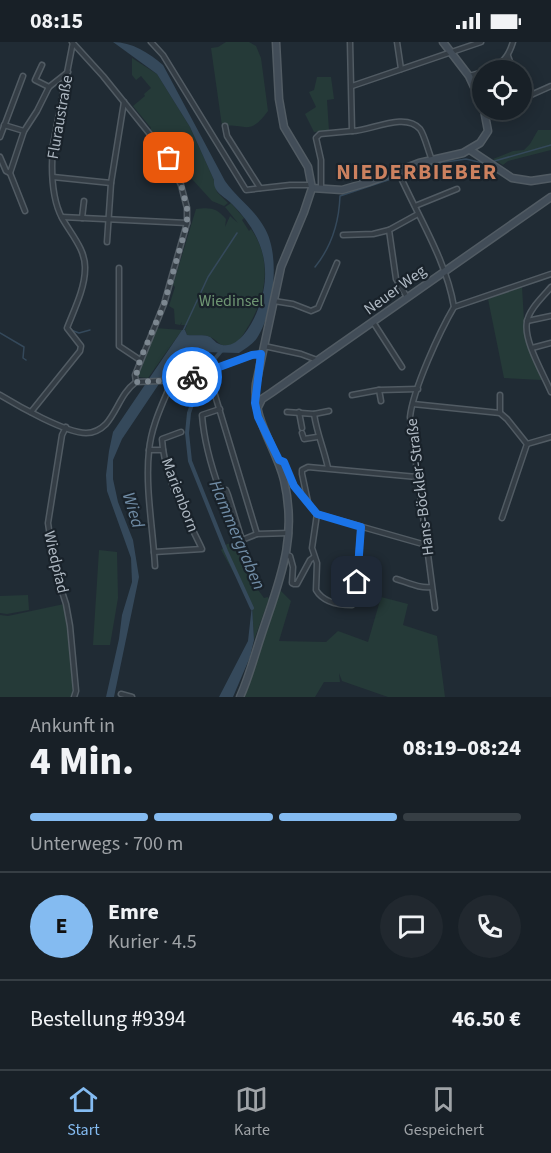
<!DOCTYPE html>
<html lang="de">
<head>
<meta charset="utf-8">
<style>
	:root { --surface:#182027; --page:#21282f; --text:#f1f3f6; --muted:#9fa3a7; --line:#363e44; --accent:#84bbf1 }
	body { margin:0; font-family:"Source Sans 3",sans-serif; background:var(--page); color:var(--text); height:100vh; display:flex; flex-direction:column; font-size:22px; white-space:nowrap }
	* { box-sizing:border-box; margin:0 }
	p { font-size:20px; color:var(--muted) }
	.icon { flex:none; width:33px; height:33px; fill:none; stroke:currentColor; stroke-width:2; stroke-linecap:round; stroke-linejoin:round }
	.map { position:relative; height:655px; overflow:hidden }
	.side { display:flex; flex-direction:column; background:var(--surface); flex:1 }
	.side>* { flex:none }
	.tools { position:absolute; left:472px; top:18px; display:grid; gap:12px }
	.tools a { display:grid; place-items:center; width:60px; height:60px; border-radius:50%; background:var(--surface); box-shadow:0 3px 15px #0003,0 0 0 2px var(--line); font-size:30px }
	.pin { position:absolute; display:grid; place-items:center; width:51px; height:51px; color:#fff; margin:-26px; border-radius:12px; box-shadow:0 3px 9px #0006 }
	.courier { position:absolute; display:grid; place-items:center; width:60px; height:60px; margin:-30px; border:4px solid #1a73e8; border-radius:50%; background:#fff; color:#222; box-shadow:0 2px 8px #0007 }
	.head em { font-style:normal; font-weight:800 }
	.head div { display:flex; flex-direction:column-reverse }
	.head { display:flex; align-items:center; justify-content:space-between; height:102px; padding:0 30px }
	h1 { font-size:39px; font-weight:800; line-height:45px }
	.bar { display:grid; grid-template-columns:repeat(4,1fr); gap:9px 6px; align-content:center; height:72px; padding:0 30px }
	.bar i { height:8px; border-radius:4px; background:var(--line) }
	.bar .selected { background:var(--accent) }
	.bar p { grid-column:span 4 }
	.line { display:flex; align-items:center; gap:15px; padding:0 30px; border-top:2px solid var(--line) }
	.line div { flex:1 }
	.round { display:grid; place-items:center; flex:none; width:63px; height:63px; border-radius:32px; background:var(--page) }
	.status { display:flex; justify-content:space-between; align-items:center; height:42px; padding:0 30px; background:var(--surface); direction:ltr }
	.status svg { height:16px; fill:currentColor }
	.menu { display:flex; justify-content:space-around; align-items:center; height:84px; border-top:2px solid var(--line); background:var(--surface); font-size:16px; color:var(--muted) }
	.menu a { display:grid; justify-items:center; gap:3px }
	.menu .selected { color:var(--accent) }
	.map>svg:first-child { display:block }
	.green { fill:#253a38 }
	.water { fill:#35495b }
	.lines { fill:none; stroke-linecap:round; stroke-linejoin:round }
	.stream { stroke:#35495b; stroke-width:1.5 }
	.canal { stroke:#35495b; stroke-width:4 }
	.street-casing { stroke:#515b63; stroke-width:7 }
	.secondary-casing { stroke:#515b63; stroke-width:9 }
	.street { stroke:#343d45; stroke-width:4 }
	.secondary { stroke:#424d58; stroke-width:6 }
	.done { stroke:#7c8790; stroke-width:6; stroke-dasharray:0 10.8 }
	.route { stroke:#1a73e8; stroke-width:8 }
	.labels { text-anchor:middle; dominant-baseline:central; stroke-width:4.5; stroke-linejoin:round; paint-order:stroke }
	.street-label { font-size:16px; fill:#aeb8c2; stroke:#19222a }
	.park-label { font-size:16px; fill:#6f9673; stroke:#19222a }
	.water-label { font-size:18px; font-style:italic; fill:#708ca5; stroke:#19222a }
	.district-label { font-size:22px; font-weight:bold; letter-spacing:1.5px; fill:#cc815f; stroke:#19222a }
</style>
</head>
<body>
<div class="status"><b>08:15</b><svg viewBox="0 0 49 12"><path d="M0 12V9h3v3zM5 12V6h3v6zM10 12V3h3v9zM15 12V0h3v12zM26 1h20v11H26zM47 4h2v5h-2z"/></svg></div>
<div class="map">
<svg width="551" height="655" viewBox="0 0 551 655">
	<rect width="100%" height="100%" fill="#202b34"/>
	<g class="green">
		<path d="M226,0H249L256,4L261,16L268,69C249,95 246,81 222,84L211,6L218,5Z"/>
		<path d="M132,16L157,32L190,85L214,138L217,150L228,161L224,164L212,159L192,137L176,127L174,120L149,89L151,86L133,64L145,54L144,52L151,46L141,34L136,38L132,33Z"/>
		<path d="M317,35H331L334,57L327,58L329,89L314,90L305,72L316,65L309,50L314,48Z"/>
		<path d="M538,88H551V108L508,119L503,123L493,117L513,109L524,108L530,102Z"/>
		<path d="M231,161L244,176L242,178L249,189L251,187C272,216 267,253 249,283C245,289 242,297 235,301C220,308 220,299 210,295C204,292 194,294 187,293L185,287L187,283H181L182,280L180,283L175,282L174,267L169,264L175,245L173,243L196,167C210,165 217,166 226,177L225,185L230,174L238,181L225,165Z"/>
		<path d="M522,245L525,295L542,338L504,336L488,257Z"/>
		<path d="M155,286L182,288L148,336L139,335L137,332Z"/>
		<path d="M238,500L243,527L264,556L268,555L269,557L254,598L252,563L221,508L227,502Z"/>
		<path d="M99,508L117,510L118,556L110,603H93Z"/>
		<path d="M280,548L291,559L279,599L326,600L338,589L368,600L381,555L408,562L403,583L437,594L445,655H388L342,639L339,631L340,640H324L315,655H242L253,631Z"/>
		<path d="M28,553L29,568L7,572L0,571V554Z"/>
		<path d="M64,562C67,581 78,639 71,655H0V573L8,574Z"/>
	</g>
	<g class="water">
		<path d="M113,0C132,0 149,11 163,23L225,139C237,156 254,167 264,185C281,212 274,270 257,296C252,303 245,307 239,311L203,310L195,315L190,310L172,316L167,330L122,397L113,418V437L118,460L133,498L139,535L114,655H106L119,597L122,573L132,540L131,516L107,449L106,433L109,409L113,390L182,288H185L187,293C194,294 204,292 210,295C211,295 216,301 217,301C237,312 253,281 258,267C274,226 262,192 232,162C224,154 213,151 214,138L190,85L157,32Z"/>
		<path d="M252,563L254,598L250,615L233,655H219L248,599Z"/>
	</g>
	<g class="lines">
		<g class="stream">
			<path d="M491,120L551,103"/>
			<path d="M315,225C332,204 339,181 340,154L439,121L466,117L487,122"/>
			<path d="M71,288L79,291L90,288"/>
			<path d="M183,289L208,235L237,191"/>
			<path d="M0,291L24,305L23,316L26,318"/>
		</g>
		<g class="canal">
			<path d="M197,309L210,323"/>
			<path d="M207,326L222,308"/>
			<path d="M200,339L189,371L187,391L190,419L226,509L252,566"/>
		</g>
		<g class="street-casing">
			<g id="street">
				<path d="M72,0L103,34L169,116L181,143L187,166V181L164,262L135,333L136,340"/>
				<path d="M151,0L163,13L246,148L290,143H311"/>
				<path d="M350,0L352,89C368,90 405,69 420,87C425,94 428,109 432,118"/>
				<path d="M397,0L401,27"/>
				<path d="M508,14L513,28"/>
				<path d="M42,23L35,38L49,45"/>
				<path d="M487,28C502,22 508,16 513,0"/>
				<path d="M469,34L483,30"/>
				<path d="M352,44L481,0"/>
				<path d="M522,57L551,44"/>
				<path d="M487,74L500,68"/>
				<path d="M4,83L24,89"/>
				<path d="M225,84L227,94L260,146"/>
				<path d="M0,95L23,34"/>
				<path d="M0,115L6,129L10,131"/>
				<path d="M398,129C417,173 446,217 454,265C440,289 413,347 410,375L435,566"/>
				<path d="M53,135L111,141"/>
				<path d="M321,146V118L316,96L320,92L352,89"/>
				<path d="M415,164L457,147"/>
				<path d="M25,169L10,131L24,89L37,69L49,45L68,30"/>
				<path d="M62,175L187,181"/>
				<path d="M82,176L84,159"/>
				<path d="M343,193L373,192L389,188"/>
				<path d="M107,200L111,141L124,60"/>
				<path d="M119,226V304L140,318"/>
				<path d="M551,245C543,255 529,267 527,280C523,298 544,333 551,350"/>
				<path d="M407,255L396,237L389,188L418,172"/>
				<path d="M274,259L293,262L311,269L318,266L337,221"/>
				<path d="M454,265L551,232"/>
				<path d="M527,279L551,274"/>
				<path d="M373,280L402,325"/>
				<path d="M264,304L301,312L317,318"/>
				<path d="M532,306L551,301"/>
				<path d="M208,330L257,492"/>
				<path d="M379,348L381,359"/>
				<path d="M0,353C18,364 66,391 86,391C94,391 101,387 106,382C118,368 121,351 136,340L184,338L252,313L261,312"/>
				<path d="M352,353L379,348L418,347"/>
				<path d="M413,362L500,371L507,377L527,402"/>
				<path d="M220,367L202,373C204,400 211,424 220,449L226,448L228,453L242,498L257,492L289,491"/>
				<path d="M31,370L80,309L81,304L67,286C74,268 85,246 85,227C86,208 71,192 62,176C51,155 51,127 53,103L73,0"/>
				<path d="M287,370L314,372L329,369"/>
				<path d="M299,370L302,386"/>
				<path d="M500,371V353"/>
				<path d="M314,372C317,392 324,407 328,426"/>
				<path d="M66,385L62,393L48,481L55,528L66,562L70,584L76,649L74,655"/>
				<path d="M302,391L304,397L317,395"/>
				<path d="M527,402L551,395"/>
				<path d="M149,408H163"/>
				<path d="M279,418L283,420L294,444L317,472L426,503"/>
				<path d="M308,460L302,432V428L308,425L417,435"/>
				<path d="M317,472L312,506L317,521L316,548C323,560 339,563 352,563L355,560L361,485"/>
				<path d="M502,476L527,402"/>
				<path d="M154,510L202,507C186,473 164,436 162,397L181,390"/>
				<path d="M287,513L290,514L293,525L292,541L294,542H297L310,518L314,515"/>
				<path d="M155,524C153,487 145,445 149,409C151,384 163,361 172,339"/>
				<path d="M396,537C407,540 420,547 431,545"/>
				<path d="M121,652L132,655"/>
			</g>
		</g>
		<g class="secondary-casing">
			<g id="secondary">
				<path d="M443,0L469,34L483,64"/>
				<path d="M470,108L512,136L531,139L551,136"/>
				<path d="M312,146L342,148L369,140L419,121L463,111L480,101L488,89L484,68"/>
				<path d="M258,365L262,357L271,351L551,155"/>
				<path d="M240,655C249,635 254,615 261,594C279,539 298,498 284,438C276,405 252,377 256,342L281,225L304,170L312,146L308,125L284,85L279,57L276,0"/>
			</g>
		</g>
		<use href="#street" class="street"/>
		<use href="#secondary" class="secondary"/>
	</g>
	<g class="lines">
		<path class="done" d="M169,116L181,142L187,166V182L164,262L140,318L135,338L136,340L184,338L192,335"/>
		<path class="route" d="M192,335L252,313L261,312L255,361L258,375L279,418L284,420L294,444L317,472L361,485L357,540"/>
	</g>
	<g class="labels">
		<g class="street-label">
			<text transform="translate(60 75) rotate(-80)">Fluraustraße</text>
			<text transform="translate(395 248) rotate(-36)">Neuer Weg</text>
			<text transform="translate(420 445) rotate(-97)">Hans-Böckler-Straße</text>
			<text transform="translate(180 453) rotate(69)">Marienborn</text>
			<text transform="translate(56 520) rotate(77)">Wiedpfad</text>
		</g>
		<g class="park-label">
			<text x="231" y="259">Wiedinsel</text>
		</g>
		<g class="water-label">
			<text transform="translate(133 468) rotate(73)">Wied</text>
			<text transform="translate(237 493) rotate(67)">Hammergraben</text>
		</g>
		<g class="district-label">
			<text x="417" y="130">NIEDERBIEBER</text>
		</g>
	</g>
</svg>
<div class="tools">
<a><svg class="icon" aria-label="locate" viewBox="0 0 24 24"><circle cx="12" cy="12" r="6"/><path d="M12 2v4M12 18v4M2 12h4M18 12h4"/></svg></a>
</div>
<div class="pin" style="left:169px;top:116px;background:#ea580c"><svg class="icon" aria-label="bag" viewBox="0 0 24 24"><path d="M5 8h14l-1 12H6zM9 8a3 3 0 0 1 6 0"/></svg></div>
<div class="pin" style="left:357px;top:540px;background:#1f2937"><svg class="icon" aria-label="home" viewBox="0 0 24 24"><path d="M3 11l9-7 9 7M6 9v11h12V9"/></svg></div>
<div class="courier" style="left:192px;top:335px"><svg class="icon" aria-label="bike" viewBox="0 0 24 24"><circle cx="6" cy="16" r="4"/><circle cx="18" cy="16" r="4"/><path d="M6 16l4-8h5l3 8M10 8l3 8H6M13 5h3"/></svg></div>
</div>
<section class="side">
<div class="head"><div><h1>4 Min.</h1><p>Ankunft in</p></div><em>08:19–08:24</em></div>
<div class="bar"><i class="selected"></i><i class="selected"></i><i class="selected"></i><i></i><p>Unterwegs · 700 m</p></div>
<div class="line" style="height:108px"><b class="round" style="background:var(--accent);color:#111">E</b><div><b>Emre</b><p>Kurier · 4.5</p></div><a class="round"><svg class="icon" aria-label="chat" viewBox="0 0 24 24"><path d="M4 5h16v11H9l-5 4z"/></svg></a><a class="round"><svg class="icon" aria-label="phone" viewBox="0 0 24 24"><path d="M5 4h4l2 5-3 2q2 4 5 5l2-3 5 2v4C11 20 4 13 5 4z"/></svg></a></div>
<div class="line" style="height:78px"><div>Bestellung #9394</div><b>46.50 €</b></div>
</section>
<nav class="menu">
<a class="selected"><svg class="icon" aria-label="home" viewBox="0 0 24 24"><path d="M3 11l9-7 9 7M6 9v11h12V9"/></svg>Start</a>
<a><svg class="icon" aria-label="map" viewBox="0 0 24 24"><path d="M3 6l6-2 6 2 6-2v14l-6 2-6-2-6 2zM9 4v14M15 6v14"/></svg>Karte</a>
<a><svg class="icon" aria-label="saved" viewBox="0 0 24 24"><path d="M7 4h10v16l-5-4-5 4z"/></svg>Gespeichert</a>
</nav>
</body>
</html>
